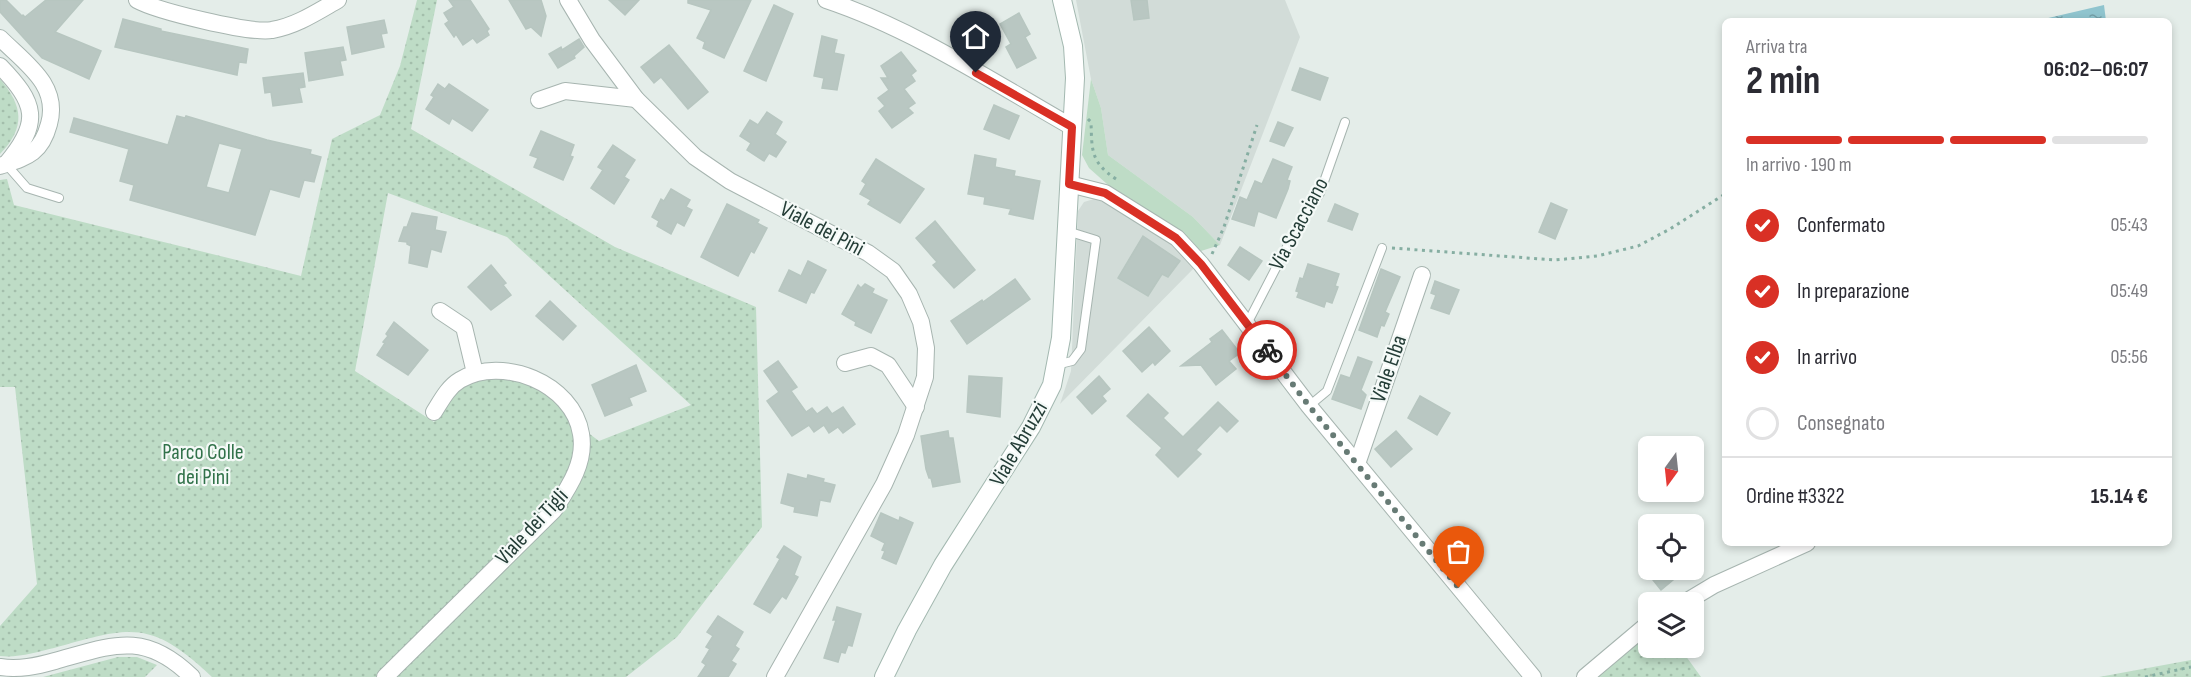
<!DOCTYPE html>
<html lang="it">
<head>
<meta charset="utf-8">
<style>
	:root { --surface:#fff; --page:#f2f2f3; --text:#2b2b33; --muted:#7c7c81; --line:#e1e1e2; --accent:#d93025 }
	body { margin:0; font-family:"Sofia Sans Condensed",sans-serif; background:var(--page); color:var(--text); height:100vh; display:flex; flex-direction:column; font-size:22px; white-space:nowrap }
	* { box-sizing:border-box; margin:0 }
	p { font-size:20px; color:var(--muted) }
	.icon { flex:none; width:33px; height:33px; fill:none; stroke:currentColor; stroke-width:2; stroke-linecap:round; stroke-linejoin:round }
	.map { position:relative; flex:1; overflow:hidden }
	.sheet { position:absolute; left:1722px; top:18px; width:450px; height:528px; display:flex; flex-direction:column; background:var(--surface); border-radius:9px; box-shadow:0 3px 9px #0003 }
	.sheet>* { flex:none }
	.needle { width:39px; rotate:195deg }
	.tools { position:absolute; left:1638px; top:436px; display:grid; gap:12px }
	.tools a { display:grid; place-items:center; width:66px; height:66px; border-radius:9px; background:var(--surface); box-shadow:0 3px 9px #0003; font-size:30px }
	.pin { position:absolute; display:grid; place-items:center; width:51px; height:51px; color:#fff; margin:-62px -26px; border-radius:50% 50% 50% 0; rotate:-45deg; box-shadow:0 0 6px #0007 }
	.pin .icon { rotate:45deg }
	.courier { position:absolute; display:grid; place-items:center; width:60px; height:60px; margin:-30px; border:4px solid #d93025; border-radius:50%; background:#fff; color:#222; box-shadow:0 2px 8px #0007 }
	.headline em { font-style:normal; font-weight:700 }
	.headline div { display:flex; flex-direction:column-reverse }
	.headline { display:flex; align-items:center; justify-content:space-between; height:102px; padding:0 24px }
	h1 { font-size:39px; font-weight:700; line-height:45px }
	.bar { display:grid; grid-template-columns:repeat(4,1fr); gap:9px 6px; align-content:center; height:72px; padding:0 24px }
	.bar i { height:8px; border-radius:4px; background:var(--line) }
	.bar .selected { background:var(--accent) }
	.bar p { grid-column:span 4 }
	.line { display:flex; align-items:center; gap:15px; padding:0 24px; border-top:2px solid var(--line) }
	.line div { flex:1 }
	ol { padding:0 24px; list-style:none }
	li { display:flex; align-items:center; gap:18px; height:66px }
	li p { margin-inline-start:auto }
	li .icon { padding:6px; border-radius:50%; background:var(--accent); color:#fff; stroke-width:4 }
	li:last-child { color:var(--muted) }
	li i { width:33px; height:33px; border:3px solid var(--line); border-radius:50% }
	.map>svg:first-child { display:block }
	.built { fill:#d2dcd8 }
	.grass { fill:#bedcc6 }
	.park { fill:url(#park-dots) }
	.water { fill:url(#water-ripples) }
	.building { fill:#b9c7c2; stroke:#b7c6c0; stroke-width:1.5; fill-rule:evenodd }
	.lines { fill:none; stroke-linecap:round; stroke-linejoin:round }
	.lane-casing { stroke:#a7b5b0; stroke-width:10 }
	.street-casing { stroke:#a7b5b0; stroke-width:18 }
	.secondary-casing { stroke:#a3b8b0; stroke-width:20 }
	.path { stroke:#86aea2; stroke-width:3; stroke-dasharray:3 4.5; stroke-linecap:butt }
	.lane { stroke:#fff; stroke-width:8 }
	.street { stroke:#fff; stroke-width:16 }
	.secondary { stroke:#fff; stroke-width:18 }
	.done { stroke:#677b75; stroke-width:6; stroke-dasharray:0 10.8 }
	.route { stroke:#d93025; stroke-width:8 }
	.labels { text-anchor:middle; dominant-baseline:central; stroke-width:4.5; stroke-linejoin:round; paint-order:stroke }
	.street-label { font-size:22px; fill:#243d37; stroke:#f4f9f7 }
	.park-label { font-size:22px; fill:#31724a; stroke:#f4f9f7 }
</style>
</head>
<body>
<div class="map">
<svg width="2191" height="677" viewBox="0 0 2191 677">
	<defs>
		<pattern id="park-dots" width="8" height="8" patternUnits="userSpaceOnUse" patternTransform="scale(1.5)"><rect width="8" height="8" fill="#bedcc6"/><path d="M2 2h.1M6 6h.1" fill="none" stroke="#a3beab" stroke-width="1.8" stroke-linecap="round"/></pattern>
		<pattern id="water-ripples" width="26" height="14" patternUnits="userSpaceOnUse" patternTransform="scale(1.5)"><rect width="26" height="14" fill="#8fc4ce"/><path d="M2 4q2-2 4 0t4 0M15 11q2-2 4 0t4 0" fill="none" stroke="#75a0a8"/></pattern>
	</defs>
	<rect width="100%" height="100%" fill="#e4ede9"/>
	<g class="built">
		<path d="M1076,0H1285L1300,37L1220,245L1193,217L1108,155L1101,108L1091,79Z"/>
		<path d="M1094,199L1114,205L1171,241L1195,267L1060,404L1071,371L1078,211L1084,202Z"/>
	</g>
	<path class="grass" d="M1091,79L1101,108L1108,155L1193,217L1220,245L1201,251L1181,231L1107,184L1089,168L1082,155Z"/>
	<g class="park">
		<path d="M417,0H437L411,129L615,247L756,307L762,527L677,637L626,677H393L559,514L587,432L599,441L691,405L507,237L388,193L355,371L434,422C443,411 450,394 463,386C501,361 564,391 574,434C580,460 563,485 549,505L387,664L376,677H212C151,619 131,626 54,648C37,652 18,658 0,656V626L37,584L15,387H0V180L7,179L14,205L301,276L332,139L380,115L400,66Z"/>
		<path d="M0,79C23,106 26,127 0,154Z"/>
		<path d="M1648,628V648H1680L1701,677H1591Z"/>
		<path d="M118,657H137L157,665L145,677H43Z"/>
		<path d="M2191,660V677H2099Z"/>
	</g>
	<path class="water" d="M2104,5L2106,21H2043L2044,19Z"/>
	<g class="building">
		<path d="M0,0H6L22,16L23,15L25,17L46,0H83L55,32L101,51L89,79L42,58L0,12Z"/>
		<path d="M449,0H470L489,29L487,31L489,35L477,43L473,38L463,45L456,34L454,37L445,24L449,21L444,13L454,7Z"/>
		<path d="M509,0H541L546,16L541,36L531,27L526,29Z"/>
		<path d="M609,0H639L625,15Z"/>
		<path d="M688,0H751L724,58L703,48L705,42L697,38L711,10L688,3Z"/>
		<path d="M1131,0H1147L1149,18L1134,20Z"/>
		<path d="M774,5L793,14L766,81L744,71Z"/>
		<path d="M1019,13L1030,34L1025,37L1036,58L1017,68L1006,47L1011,44L1000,24Z"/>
		<path d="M123,19L161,29V31L248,49L246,63L239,62L237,75L115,47Z"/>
		<path d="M384,20L387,33L381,34L384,47L352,54L347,27Z"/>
		<path d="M822,36L837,40L834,53L844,55L837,90L822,88L824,78L814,76Z"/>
		<path d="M579,39L584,47L574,56L575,58L558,68L549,54L561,47L562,50Z"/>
		<path d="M669,45L708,92L688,109L661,77L654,83L641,67Z"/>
		<path d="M343,47L346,60L340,61L343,75L309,81L305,53Z"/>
		<path d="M901,52L916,71L911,75L915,81L904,89L915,103L908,108L913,113L892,128L879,111L885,106L878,98L889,90L881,78H888L881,66Z"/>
		<path d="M1300,68L1328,78L1320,100L1292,90Z"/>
		<path d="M303,73L305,87L299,88L302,102L273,106L271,92L265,93L263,78Z"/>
		<path d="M438,84L445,89L449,84L488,110L472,131L452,118L449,124L426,109L434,97L431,95Z"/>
		<path d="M994,105L1019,116L1009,139L984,129Z"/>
		<path d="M767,112L782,122L775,134L786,142L776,157L769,153L764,161L747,150L751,143L740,136L750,120L758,125Z"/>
		<path d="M177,116L185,118L186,116L267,140L311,150L310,154L321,157L314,182L304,180L299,197L270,189L255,235L130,200L134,185L120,181L129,149L70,132L74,118L168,145ZM219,143L242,149L229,193L206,187Z"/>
		<path d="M1278,122L1293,128L1284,146L1270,141Z"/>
		<path d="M541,131L574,145L570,156L573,157L563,180L534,167L538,158L530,155Z"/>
		<path d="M613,145L635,160L624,177L629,180L614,204L591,188L603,170L598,167Z"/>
		<path d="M975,155L996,159L995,167L1015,171L1014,176L1040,181L1033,219L1009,214L1011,209L984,204L985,197L968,194Z"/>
		<path d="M876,159L924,189L900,223L868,204L871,200L860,194L866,184L862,181Z"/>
		<path d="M1273,159L1292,167L1287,180L1290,181L1288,189L1276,218L1258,211L1254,226L1232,219L1240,197L1247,200L1255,181L1262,184Z"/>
		<path d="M671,189L690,200L686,207L692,210L684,226L677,222L671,234L657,226L659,221L652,217L661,199L664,201Z"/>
		<path d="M1551,203L1567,210L1555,239L1539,232Z"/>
		<path d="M727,204L759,220L757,223L767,228L754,253L751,251L738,276L701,257Z"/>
		<path d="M1335,204L1358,214L1352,230L1328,221Z"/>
		<path d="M412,213L437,217L435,230L446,232L441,252L431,249L427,267L409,263L411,246L407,244V242L399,241L404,227H407Z"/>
		<path d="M935,221L975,270L954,288L933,265L937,262L916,238Z"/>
		<path d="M1143,236L1180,261L1168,277L1162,274L1148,296L1118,278Z"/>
		<path d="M1240,247L1262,261L1249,280L1228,265Z"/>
		<path d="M808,261L826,270L814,293L811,292L806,303L779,291L789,270L801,276Z"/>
		<path d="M1308,264L1339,274L1335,286L1338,287L1332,303L1326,301L1324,307L1297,297L1299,292L1296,291L1300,278L1303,279Z"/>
		<path d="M491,265L506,283L503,285L511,295L491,310L468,287Z"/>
		<path d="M1381,269L1400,277L1385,312L1389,314L1384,326L1381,325L1377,337L1359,330Z"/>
		<path d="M1015,279L1030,299L967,344L951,321L982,300L983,302Z"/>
		<path d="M1435,281L1459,290L1449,314L1431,308L1436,295L1431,293Z"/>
		<path d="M865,284L874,289L872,293L887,300L871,333L855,325L856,322L842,314L858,285L861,288Z"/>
		<path d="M550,301L576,326L563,340L536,316Z"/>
		<path d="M394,322L428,350L408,375L377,355L385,343L383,342L388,336L386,334Z"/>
		<path d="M1149,327L1170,351L1155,365L1153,362L1142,372L1123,351Z"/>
		<path d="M1222,330L1240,353L1229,361L1236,369L1216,385L1201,365L1181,366L1212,342L1210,339Z"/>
		<path d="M1358,357L1372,362L1361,390L1366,395L1361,409L1332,399L1341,375L1350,378Z"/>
		<path d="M778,361L797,387L791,391L806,412L812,408L817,414L827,407L832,414L843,407L855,424L843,433L838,427L829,433L824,425L814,432L809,425L792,436L767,401L779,392L764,371Z"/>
		<path d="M636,365L646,391L629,398L632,405L605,416L592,385Z"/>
		<path d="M969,376L1002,378L1000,417L967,412Z"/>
		<path d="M1099,376L1110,389L1102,396L1106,401L1092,414L1077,397Z"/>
		<path d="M1148,394L1168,413L1163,418L1183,437L1218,402L1238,421L1227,432L1220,425L1196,450L1201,454L1178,477L1156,455L1162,448L1127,416Z"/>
		<path d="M1420,396L1450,413L1437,435L1408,418Z"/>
		<path d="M948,431L949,438H953L960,482L933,487L931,478H929L926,469L921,436Z"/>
		<path d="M1396,431L1412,449L1391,467L1375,449Z"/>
		<path d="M788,474L807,479L808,475L824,479L823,482L835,485L830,502L820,500L817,516L794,512L795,507L781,503Z"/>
		<path d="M881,513L899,521L900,517L913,523L896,564L882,558L885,551L882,550L885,543L871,536Z"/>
		<path d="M784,546L801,557L794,575L798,577L786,599L782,596L770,613L754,604L780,559L777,557Z"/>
		<path d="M1645,570H1685L1661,590Z"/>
		<path d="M837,607L861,614L852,646L848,645L845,653L841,652L838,662L824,658L836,620H833Z"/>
		<path d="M718,616L743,632L735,646L739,649L731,661L736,664L728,677H698L706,665L702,662L710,649L706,647L713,636L707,632Z"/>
	</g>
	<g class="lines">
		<g class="lane-casing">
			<g id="lane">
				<path d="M6,164L27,188L59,198"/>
				<path d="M1247,324L1293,235L1320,193L1345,122"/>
				<path d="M1056,365L1072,361L1081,349L1096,240L1067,231"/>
				<path d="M1309,406L1327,391L1382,248"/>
			</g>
		</g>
		<g class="street-casing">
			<g id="street">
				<path d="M137,0C157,11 251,34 272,30C296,26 317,12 338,0"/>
				<path d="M568,0L592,40L636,99L695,157L730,181L868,253L893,271L909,294L921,322L926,348L925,377L906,435L884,484L775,677"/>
				<path d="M826,0C913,29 993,82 1072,127"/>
				<path d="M0,38C25,63 60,85 49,124C41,154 27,157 0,166"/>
				<path d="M0,66C36,103 42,122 6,164"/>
				<path d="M539,100L565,91L636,99"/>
				<path d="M1069,184L1105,193L1177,238L1201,264L1309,406L1533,677"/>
				<path d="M440,311L464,327L475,373"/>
				<path d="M845,363L871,356L888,365L916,407"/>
				<path d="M1357,464L1422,275"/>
				<path d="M1684,603L1714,585L1807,543"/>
				<path d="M0,667C19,670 37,666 55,661C113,645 144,630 192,677"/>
				<path d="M385,677L554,510C569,487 586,462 581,434C573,383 502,355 460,380C448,387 441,401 434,412"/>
				<path d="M1585,677L1648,624"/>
			</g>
		</g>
		<g class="secondary-casing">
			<path id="secondary" d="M884,677L907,630L943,565L1031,427L1052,385L1061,338L1075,78L1073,46L1062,0"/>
		</g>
		<g class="path">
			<path d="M1088,119L1091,122C1092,149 1090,162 1116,179"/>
			<path d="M1392,248L1555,260L1597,256L1638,246L1670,229L1725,194"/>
			<path d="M1212,254L1224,227L1257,125"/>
			<path d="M2145,677L2191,667"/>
		</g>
		<use href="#lane" class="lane"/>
		<use href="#street" class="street"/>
		<use href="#secondary" class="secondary"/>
	</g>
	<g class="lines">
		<path class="done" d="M1267,350L1309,406L1459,588"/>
		<path class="route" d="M976,73L1072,127L1069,184L1105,193L1176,238L1201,264L1267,350"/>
	</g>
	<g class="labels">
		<g class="street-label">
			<text transform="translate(1299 224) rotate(-62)">Via Scacciano</text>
			<text transform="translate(822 229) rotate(28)">Viale dei Pini</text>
			<text transform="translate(1389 369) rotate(-71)">Viale Elba</text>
			<text transform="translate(1019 444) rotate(-60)">Viale Abruzzi</text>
			<text transform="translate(532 527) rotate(-47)">Viale dei Tigli</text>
		</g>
		<g class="park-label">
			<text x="203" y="452">Parco Colle<tspan x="203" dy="25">dei Pini</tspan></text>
		</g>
	</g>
</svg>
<div class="tools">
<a><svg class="needle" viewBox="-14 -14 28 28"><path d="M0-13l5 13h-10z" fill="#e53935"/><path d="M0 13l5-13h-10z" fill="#7c7c81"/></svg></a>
<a><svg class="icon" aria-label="locate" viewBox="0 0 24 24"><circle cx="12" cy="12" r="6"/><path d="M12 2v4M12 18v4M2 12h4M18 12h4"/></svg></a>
<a><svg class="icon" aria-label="layers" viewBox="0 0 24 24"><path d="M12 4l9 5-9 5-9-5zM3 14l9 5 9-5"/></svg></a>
</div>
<div class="pin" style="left:1459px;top:588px;background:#ea580c"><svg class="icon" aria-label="bag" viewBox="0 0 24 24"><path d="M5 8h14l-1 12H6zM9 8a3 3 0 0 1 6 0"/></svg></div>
<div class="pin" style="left:976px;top:73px;background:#1f2937"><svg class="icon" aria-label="home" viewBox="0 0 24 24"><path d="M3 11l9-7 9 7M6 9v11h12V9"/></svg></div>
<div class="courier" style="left:1267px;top:350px"><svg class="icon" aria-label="bike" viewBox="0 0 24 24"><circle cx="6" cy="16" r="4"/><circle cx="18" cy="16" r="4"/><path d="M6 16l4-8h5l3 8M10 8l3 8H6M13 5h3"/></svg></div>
<section class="sheet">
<div class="headline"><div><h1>2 min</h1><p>Arriva tra</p></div><em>06:02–06:07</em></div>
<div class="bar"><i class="selected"></i><i class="selected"></i><i class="selected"></i><i></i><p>In arrivo · 190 m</p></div>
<ol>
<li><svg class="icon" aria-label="check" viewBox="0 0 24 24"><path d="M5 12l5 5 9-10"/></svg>Confermato<p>05:43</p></li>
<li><svg class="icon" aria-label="check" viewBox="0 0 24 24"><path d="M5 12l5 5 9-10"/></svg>In preparazione<p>05:49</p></li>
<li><svg class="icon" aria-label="check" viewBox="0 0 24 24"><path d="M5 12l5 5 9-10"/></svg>In arrivo<p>05:56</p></li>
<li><i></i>Consegnato</li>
</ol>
<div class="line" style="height:78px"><div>Ordine #3322</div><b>15.14 €</b></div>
</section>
</div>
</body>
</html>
